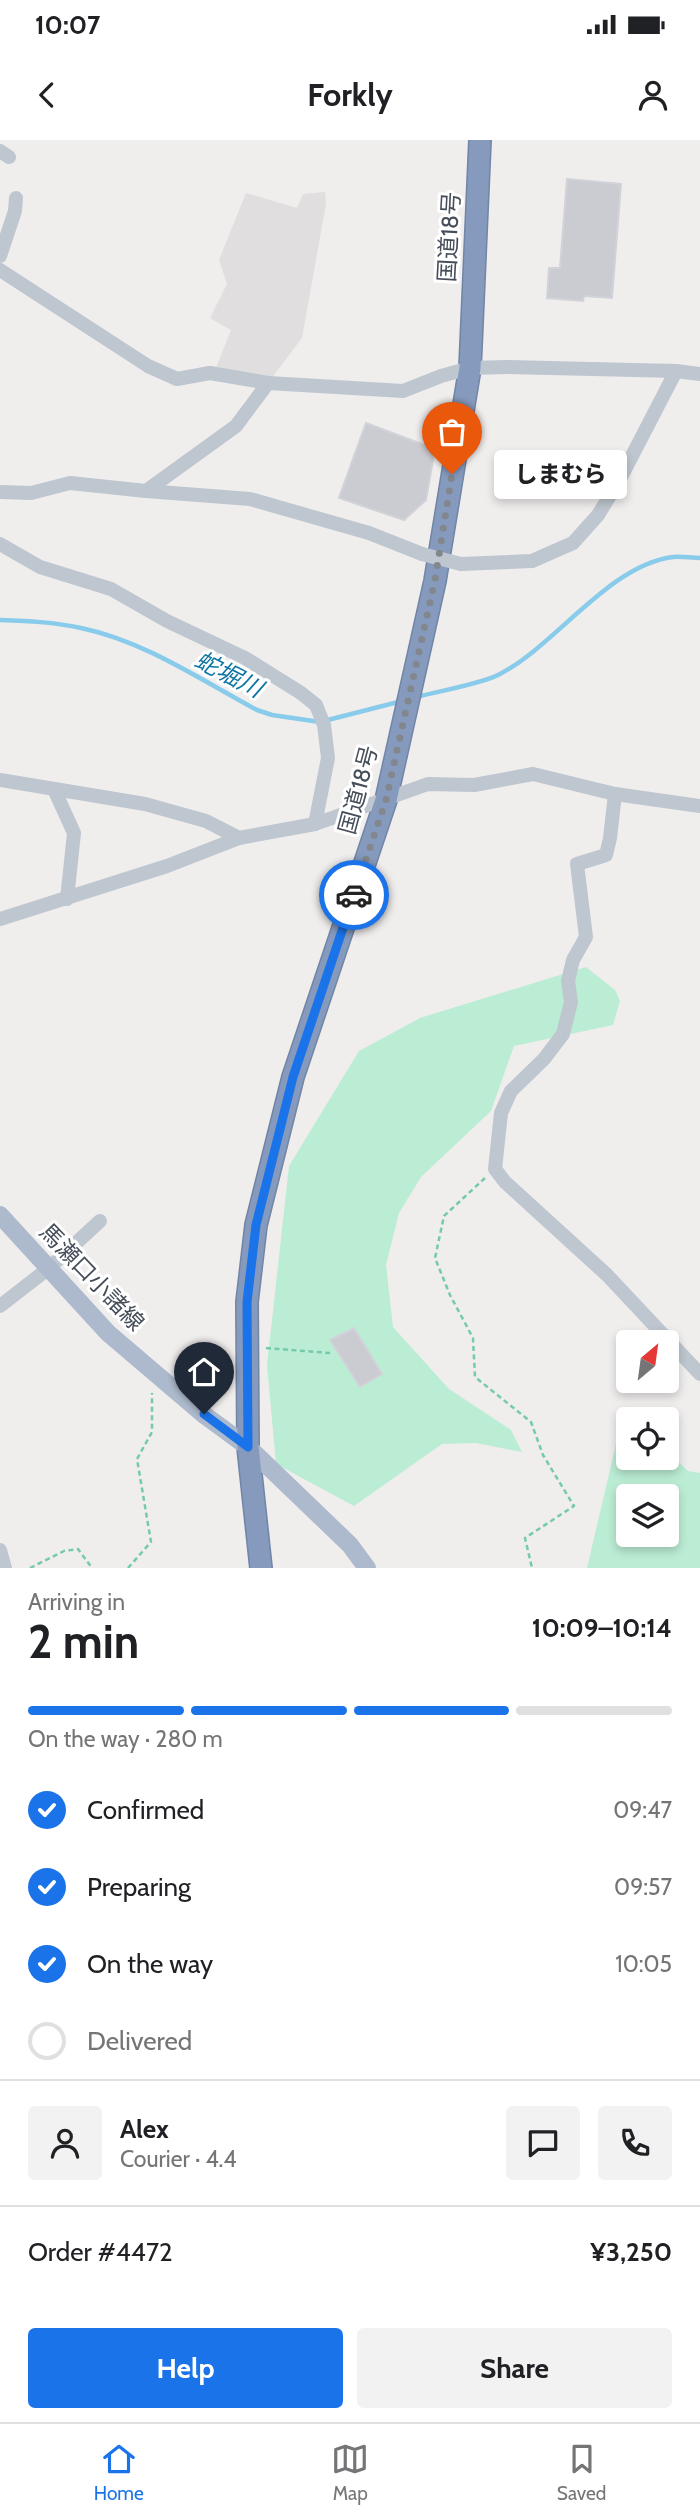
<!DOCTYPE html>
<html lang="en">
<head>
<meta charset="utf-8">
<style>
	:root { --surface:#fff; --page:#f2f2f2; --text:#202124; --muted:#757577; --line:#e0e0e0; --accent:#1a73e8 }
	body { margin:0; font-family:Cabin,"Noto Sans JP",sans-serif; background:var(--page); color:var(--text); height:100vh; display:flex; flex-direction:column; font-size:26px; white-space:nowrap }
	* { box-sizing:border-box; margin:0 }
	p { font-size:23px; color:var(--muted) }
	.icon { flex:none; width:38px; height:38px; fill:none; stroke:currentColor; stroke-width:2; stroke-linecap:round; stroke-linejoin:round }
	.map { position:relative; height:1428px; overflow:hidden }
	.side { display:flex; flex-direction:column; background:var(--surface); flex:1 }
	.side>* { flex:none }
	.needle { width:46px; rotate:29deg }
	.fabs { position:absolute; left:616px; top:1190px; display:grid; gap:14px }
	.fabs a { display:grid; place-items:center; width:63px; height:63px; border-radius:7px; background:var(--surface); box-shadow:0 4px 10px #0003; font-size:35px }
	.pin { position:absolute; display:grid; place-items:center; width:60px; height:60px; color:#fff; margin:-72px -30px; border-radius:50% 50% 50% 0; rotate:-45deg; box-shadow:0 0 7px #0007 }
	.pin .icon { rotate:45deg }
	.courier { position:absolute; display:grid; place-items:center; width:70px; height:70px; margin:-35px; border:5px solid #1a73e8; border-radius:50%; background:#fff; color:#222; box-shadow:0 2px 9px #0007 }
	.bubble { position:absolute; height:49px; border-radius:7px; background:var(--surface); box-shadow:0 4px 10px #0003; font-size:23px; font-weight:800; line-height:49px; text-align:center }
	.head em { font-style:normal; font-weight:800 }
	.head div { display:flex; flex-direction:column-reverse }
	.head { display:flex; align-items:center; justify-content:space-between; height:119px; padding:0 28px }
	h1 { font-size:46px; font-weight:800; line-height:52px }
	.bar { display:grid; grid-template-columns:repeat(4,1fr); gap:10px 7px; align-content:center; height:84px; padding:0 28px }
	.bar i { height:9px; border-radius:5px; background:var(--line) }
	.bar .selected { background:var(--accent) }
	.bar p { grid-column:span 4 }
	.line { display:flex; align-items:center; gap:18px; padding:0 28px; border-top:2px solid var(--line) }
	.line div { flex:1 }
	.round { display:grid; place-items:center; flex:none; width:74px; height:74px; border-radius:7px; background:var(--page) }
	ol { padding:0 28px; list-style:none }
	li { display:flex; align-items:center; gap:21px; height:77px }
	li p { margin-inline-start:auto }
	li .icon { padding:7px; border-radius:50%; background:var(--accent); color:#fff; stroke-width:4 }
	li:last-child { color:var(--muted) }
	li i { width:38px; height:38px; border:4px solid var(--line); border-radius:50% }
	.primary-button { display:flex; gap:14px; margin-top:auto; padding:14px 28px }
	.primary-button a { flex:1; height:80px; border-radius:7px; background:var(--accent); color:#fff; font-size:28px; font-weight:800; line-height:80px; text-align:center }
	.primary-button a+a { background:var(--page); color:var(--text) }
	.status { display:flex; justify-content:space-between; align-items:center; height:49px; padding:0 35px; background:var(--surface); direction:ltr }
	.status svg { height:19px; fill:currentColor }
	header { display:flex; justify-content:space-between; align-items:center; height:91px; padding:0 28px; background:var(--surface); font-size:32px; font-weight:800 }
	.tabs { display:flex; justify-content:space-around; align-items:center; height:98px; border-top:2px solid var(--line); background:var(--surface); font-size:19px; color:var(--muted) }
	.tabs a { display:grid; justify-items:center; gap:4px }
	.tabs .selected { color:var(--accent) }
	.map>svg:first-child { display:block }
	.education { fill:#e1dedf }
	.green { fill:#bbedd4; fill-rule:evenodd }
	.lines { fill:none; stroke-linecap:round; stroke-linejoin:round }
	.stream { stroke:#89cbea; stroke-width:4.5 }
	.building { fill:#caccd2; stroke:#d1d3d9; stroke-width:2 }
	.highway-casing { stroke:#7185a7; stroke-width:24 }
	.path { stroke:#74cba9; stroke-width:2.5; stroke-dasharray:5 3.5; stroke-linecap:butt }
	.minor { stroke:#bec6cf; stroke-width:14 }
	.major { stroke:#adb9cc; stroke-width:18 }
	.highway { stroke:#859abc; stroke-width:21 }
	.minor-bridge { stroke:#bec6cf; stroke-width:14 }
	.done { stroke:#82868d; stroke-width:7; stroke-dasharray:0 12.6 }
	.route { stroke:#1a73e8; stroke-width:9 }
	.labels { text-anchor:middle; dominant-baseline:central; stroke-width:6; stroke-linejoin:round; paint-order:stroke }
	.street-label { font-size:23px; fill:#464e5a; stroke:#fff }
	.water-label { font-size:24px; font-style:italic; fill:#0f75a4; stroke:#fff }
</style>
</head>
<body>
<div class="status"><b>10:07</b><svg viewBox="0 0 49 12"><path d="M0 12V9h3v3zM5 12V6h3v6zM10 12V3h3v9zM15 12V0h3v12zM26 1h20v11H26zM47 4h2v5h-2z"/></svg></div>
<header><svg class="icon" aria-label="back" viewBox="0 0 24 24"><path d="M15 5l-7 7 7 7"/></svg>Forkly<svg class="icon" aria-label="person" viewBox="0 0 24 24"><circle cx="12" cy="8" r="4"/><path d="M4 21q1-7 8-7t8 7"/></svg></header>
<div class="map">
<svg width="700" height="1428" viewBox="0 0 700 1428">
	<rect width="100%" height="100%" fill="#f0eded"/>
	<path class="education" d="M325,52L326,64L302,198L268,243L214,233L231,190L210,178L227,144L219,120L246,53L297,68L303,54Z"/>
	<g class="green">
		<path d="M586,827L615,850L620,861L613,885L514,906L491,971L421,1037L399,1073L386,1125L393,1187L449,1249L511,1290L522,1312L476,1303L442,1304L354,1366L276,1324L267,1225L289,1026L359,911L420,878Z"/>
		<path d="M624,1270L634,1279H628V1318H667V1311L688,1331L700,1333V1428H587ZM628,1356H667V1395H628Z"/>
	</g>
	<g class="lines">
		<g class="stream">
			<path d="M0,480C27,481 54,482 81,488C144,501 201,540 257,570L272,575L320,582L402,561"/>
			<path d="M417,557C438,551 482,544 500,534C557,504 609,425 673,417C681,416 691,418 700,418"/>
		</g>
	</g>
	<g class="building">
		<path d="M567,39L621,44L612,158L584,156L583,161L547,158L549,128H560Z"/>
		<path d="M366,283L435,309L426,360L404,380L339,358Z"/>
		<path d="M354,1188L382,1234L360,1247L330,1200Z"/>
	</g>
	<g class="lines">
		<g class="highway-casing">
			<path id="highway" d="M261,1428L248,1307L247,1162L256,1085L293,937L386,660L435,441L470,228L480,0"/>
		</g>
		<g class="path">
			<path d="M485,1038L444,1076L435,1118L450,1155L473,1198L475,1237L531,1282L543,1315L574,1366L525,1398L532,1428"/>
			<path d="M266,1208L330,1213"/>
			<path d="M30,1428L64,1411L78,1409L92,1428"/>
			<path d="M128,1428L151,1402L137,1319L152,1292V1253"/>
		</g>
		<g class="minor">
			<path d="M0,11L9,17"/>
			<path d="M0,116L15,71L16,58"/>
			<path d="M0,130L148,226L177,239L210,233L268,243L403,251L441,236L470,228L507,227L676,231L700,234"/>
			<path d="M146,351L250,359L369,393L422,414"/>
			<path d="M0,352L31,353L70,343L146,351L236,286L268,243"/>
			<path d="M0,404L40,427L111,449L167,481L245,518L301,553L316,565L324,585L328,618L315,684"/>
			<path d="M461,424L532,421L573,403L598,375L619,341L676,231"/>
			<path d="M0,640L145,664L206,681L239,698"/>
			<path d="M54,649L74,693L67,759"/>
			<path d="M615,654L610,698L606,715L577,724L586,797L573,820L568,841L571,862L563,894L544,919L511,951L501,973L495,1029L505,1042L607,1135L700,1234"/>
			<path d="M0,779L167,726L239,698L315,684L428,644L474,645L533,634L615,654L700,666"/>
			<path d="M0,1166L49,1128L100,1081"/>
			<path d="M0,1410L5,1428"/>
		</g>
		<path class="major" d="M0,1075L108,1193L203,1274L248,1307L350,1405L367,1428"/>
		<use href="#highway" class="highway"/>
		<path class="minor-bridge" d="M422,414L461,424"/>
	</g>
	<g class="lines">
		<path class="done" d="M354,755L386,660L435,440L452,334"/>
		<path class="route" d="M204,1274L248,1307L247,1162L256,1085L293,937L354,755"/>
	</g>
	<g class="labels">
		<g class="street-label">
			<text transform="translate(449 97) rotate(-87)">国道18号</text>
			<text transform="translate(358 650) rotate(-75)">国道18号</text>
			<text transform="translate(92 1137) rotate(46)">馬瀬口小諸線</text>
		</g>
		<g class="water-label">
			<text transform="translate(229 534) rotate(27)">蛇堀川</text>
		</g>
	</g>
</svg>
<div class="fabs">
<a><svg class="needle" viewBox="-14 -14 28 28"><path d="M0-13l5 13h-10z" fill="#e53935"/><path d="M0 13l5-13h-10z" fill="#757577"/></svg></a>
<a><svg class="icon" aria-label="locate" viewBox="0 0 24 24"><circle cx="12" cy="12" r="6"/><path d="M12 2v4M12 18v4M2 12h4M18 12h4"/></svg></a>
<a><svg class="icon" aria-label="layers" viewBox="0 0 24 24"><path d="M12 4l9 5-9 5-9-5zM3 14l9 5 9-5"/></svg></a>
</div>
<div class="pin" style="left:452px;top:334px;background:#ea580c"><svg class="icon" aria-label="bag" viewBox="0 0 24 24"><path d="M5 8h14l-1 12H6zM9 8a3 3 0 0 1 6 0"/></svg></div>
<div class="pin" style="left:204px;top:1274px;background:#1f2937"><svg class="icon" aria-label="home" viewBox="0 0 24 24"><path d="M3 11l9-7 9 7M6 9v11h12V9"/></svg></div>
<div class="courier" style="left:354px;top:755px"><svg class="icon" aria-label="car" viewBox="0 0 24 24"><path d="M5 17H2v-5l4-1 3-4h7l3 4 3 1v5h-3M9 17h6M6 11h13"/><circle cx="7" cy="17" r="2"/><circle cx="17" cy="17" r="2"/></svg></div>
<div class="bubble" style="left:494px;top:310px;width:133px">しまむら</div>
</div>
<section class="side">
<div class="head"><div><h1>2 min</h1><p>Arriving in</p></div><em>10:09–10:14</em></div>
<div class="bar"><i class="selected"></i><i class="selected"></i><i class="selected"></i><i></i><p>On the way · 280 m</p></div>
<ol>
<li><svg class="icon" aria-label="check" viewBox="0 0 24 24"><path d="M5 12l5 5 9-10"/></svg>Confirmed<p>09:47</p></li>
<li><svg class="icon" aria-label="check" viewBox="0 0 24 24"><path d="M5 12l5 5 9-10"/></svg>Preparing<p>09:57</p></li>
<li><svg class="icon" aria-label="check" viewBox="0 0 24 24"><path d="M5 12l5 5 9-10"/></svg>On the way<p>10:05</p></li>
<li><i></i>Delivered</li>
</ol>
<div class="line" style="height:126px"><a class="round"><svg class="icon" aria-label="person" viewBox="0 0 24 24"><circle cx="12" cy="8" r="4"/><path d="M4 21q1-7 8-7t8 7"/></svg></a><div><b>Alex</b><p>Courier · 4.4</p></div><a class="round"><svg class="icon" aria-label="chat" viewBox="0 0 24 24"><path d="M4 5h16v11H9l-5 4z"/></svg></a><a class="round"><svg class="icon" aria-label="phone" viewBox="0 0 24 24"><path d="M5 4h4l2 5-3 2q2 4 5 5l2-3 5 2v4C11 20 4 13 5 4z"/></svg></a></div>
<div class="line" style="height:91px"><div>Order #4472</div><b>¥3,250</b></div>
<div class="primary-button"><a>Help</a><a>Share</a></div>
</section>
<nav class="tabs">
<a class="selected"><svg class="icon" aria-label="home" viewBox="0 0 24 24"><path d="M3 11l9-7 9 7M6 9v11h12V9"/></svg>Home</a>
<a><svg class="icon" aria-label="map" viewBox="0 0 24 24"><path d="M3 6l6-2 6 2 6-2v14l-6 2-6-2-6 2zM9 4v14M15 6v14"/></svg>Map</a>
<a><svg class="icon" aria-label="saved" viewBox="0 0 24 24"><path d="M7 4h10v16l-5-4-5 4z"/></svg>Saved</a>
</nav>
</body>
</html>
